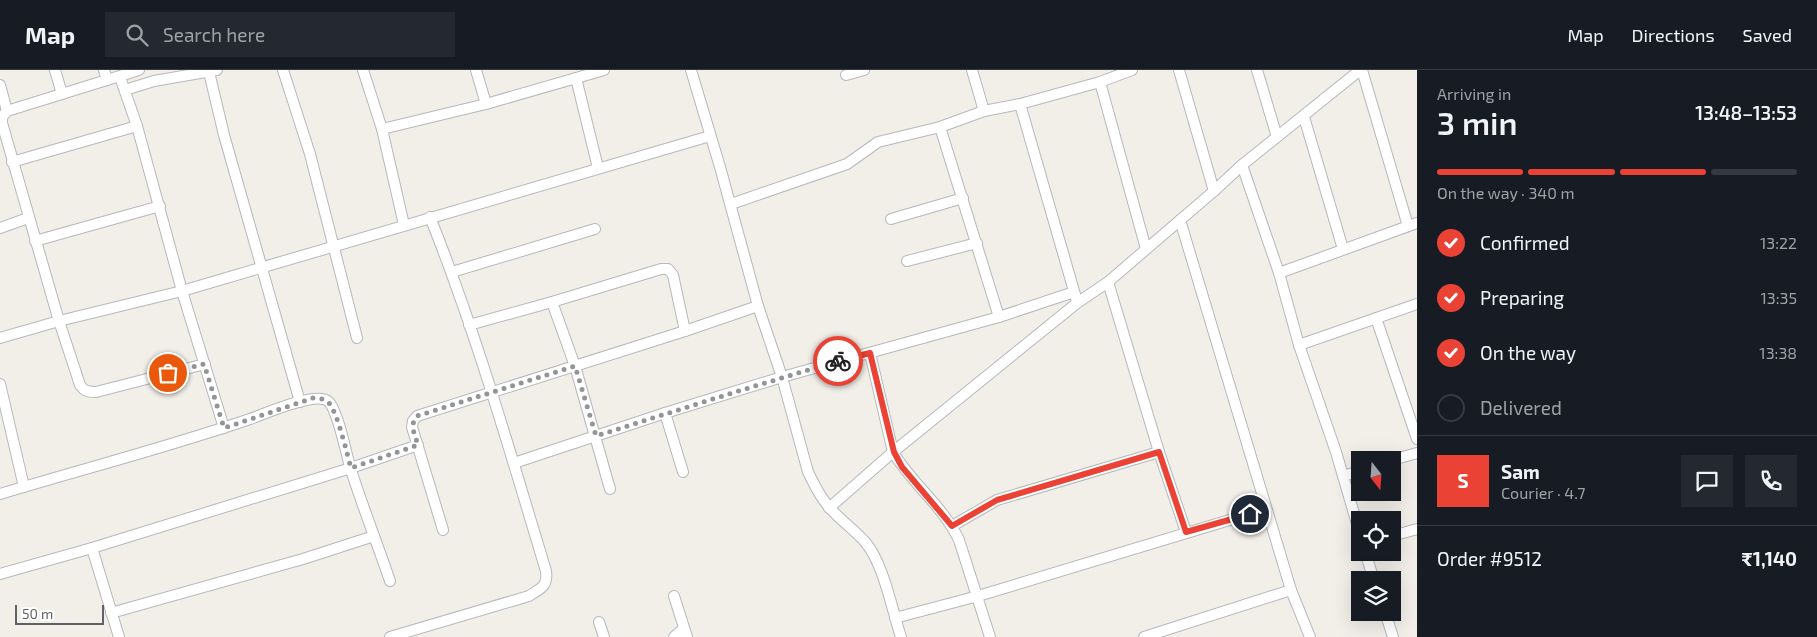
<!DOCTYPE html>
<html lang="en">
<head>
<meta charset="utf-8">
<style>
	:root { --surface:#171b24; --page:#242831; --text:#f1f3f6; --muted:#9ea1a6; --line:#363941; --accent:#ea4335 }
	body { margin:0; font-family:"Exo 2",sans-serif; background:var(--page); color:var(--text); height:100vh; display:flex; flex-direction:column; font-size:19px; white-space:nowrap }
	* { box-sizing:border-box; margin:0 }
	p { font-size:16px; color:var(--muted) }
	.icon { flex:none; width:28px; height:28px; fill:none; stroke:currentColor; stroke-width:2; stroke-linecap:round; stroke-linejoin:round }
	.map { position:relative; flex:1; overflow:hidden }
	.sheet { display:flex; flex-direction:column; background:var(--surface); width:400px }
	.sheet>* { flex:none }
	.needle { width:32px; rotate:163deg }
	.buttons { position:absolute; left:1351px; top:381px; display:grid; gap:10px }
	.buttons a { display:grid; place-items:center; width:50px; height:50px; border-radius:0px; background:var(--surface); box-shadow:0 5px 20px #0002; font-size:25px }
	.scale { position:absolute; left:15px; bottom:12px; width:89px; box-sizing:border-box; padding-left:5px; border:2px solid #5f6368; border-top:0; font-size:14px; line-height:18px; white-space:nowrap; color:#5f6368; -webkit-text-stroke:4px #fff; paint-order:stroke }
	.pin { position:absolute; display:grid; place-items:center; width:42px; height:42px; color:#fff; margin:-21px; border:2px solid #fff; border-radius:50%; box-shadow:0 1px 5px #0007 }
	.courier { position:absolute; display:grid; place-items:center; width:50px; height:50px; margin:-25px; border:4px solid #ea4335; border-radius:50%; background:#fff; color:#222; box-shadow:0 1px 6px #0007 }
	.head em { font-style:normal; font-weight:600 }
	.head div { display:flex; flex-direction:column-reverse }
	.head { display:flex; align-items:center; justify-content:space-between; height:85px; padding:0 20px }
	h1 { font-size:32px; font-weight:600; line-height:38px }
	.bar { display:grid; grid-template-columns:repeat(4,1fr); gap:8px 5px; align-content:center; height:60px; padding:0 20px }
	.bar i { height:6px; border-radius:4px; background:var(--line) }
	.bar .on { background:var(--accent) }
	.bar p { grid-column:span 4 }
	.line { display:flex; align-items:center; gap:12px; padding:0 20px; border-top:1px solid var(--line) }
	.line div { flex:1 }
	.round { display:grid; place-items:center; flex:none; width:52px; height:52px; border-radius:0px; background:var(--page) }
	ol { padding:0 20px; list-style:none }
	li { display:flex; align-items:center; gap:15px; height:55px }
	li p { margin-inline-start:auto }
	li .icon { padding:5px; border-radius:50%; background:var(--accent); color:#fff; stroke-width:4 }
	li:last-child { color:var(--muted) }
	li i { width:28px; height:28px; border:2px solid var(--line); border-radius:50% }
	header { display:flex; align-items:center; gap:30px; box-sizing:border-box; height:70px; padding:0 25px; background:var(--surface); border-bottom:1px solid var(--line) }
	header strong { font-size:24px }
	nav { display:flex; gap:28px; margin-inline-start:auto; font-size:18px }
	.search { width:350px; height:45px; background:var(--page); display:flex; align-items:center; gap:12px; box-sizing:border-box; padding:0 18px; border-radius:0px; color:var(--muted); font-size:19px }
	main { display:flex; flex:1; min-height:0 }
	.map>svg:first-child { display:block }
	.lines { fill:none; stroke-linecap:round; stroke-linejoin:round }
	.minor-casing { stroke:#b5b8bc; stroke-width:12 }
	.minor { stroke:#fff; stroke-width:10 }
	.done { stroke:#929495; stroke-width:5; stroke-dasharray:0 9 }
	.route { stroke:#ea4335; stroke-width:6 }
</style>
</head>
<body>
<header>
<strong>Map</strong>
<div class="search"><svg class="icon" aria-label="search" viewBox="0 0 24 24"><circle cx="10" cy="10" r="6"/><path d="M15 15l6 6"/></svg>Search here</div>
<nav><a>Map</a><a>Directions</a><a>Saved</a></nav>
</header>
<main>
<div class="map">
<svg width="1417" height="567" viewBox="0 0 1417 567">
	<rect width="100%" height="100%" fill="#f1efe8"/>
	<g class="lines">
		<g class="minor-casing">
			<g id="minor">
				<path d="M55,0L62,24"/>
				<path d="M104,0L107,10"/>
				<path d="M139,0L7,41L2,47V53L59,251L80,315C84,321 88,322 96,322L205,294"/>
				<path d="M283,0L310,84L357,268"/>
				<path d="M363,0L382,59L404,155"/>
				<path d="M476,0L486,34"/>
				<path d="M691,0L720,97L758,236L782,307L808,402C814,414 820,428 830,438C841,451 855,460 866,473C884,495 892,540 901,567"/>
				<path d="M972,0L984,41"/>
				<path d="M1179,0L1214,121"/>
				<path d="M1257,0L1277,67"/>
				<path d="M1362,0L1408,156"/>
				<path d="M209,2L224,65L300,332"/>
				<path d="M846,5L864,0"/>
				<path d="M120,7L137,56L182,221L224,358"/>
				<path d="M576,8L598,98"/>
				<path d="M1100,12L1146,179"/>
				<path d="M0,15L7,41"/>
				<path d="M125,20L154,11L217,0"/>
				<path d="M1020,34L1076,228"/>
				<path d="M1304,47L1343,179"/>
				<path d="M940,57L999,247"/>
				<path d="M382,59L486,34L604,0"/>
				<path d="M12,92L137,56"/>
				<path d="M1242,95L1279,203L1299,275L1336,382L1360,464"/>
				<path d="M731,134L847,94L878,72L940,57L984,41L1020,34L1100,12L1132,0"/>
				<path d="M891,149L963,128"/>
				<path d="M1180,150L1291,520L1310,567"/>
				<path d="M0,158L28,148"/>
				<path d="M35,171L160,136"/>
				<path d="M907,191L977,173"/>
				<path d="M452,202L595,159"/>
				<path d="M1279,203L1417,153"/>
				<path d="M1108,212L1159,382L1186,462"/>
				<path d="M552,232L575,296L610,419"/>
				<path d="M1376,248L1417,369"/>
				<path d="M469,255L552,232L661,199H668L673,205L685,261"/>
				<path d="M0,268L59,251L182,221L710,66"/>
				<path d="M1299,275L1417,234"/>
				<path d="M870,283L893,382C912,414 943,436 959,470L990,567"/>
				<path d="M0,314L24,417"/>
				<path d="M665,343L683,402"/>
				<path d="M1392,390L1417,383"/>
				<path d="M514,393L665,343L782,307L999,247L1074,222"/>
				<path d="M1343,406L1360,401"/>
				<path d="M0,424C83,399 168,377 250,349C265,344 317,320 329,332C338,342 346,382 350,397C362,435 377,473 390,511"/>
				<path d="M829,438L893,382L1077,233L1108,212L1214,121L1242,95L1360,0"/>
				<path d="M952,456L997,430L1159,382"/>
				<path d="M443,460L412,357L413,351L417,346L685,261L758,236"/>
				<path d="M1392,466L1417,459"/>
				<path d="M92,478L119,567"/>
				<path d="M1365,482L1374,510"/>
				<path d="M0,504L92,478L351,398L418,375"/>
				<path d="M674,526L687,567"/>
				<path d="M1385,542L1393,567"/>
				<path d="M111,543L303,489L374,466"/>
				<path d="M895,548L978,526L1266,439"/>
				<path d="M599,552L604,567"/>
				<path d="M390,567L529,526C541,518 548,517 546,501C510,382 476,262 430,147"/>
				<path d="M674,567L684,558"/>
				<path d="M1144,567L1291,520"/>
			</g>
		</g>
		<use href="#minor" class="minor"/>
	</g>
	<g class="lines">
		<path class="done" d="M168,303L204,294L224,358L313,328C318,329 324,328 328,332C337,340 347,384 351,398L418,375C415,365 409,355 417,346L575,296L596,366L732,323L838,291"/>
		<path class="route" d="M838,291L870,283L894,382L902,397L952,456L997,430L1159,382L1186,462L1250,444"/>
	</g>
</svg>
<div class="buttons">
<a><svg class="needle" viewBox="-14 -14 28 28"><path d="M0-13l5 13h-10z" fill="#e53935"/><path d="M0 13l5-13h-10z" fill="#9ea1a6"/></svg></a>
<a><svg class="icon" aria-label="locate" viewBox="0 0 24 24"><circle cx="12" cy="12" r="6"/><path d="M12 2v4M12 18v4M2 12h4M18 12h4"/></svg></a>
<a><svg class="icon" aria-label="layers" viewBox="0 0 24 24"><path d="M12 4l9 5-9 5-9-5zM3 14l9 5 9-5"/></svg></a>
</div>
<div class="scale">50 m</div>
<div class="pin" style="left:168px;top:303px;background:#ea580c"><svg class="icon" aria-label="bag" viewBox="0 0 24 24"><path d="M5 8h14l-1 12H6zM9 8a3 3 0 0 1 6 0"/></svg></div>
<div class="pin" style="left:1250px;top:444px;background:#1f2937"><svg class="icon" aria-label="home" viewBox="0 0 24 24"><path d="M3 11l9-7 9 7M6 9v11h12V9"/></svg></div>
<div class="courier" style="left:838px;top:291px"><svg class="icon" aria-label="bike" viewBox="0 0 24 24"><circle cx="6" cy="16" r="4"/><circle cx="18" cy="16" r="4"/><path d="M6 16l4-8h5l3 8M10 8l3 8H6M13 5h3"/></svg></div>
</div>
<section class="sheet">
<div class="head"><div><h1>3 min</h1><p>Arriving in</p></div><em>13:48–13:53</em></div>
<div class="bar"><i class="on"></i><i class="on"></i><i class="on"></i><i></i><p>On the way · 340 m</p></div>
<ol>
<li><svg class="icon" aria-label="check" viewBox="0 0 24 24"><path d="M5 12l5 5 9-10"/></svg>Confirmed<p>13:22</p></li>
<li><svg class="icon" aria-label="check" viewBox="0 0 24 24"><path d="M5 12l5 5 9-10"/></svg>Preparing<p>13:35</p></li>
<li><svg class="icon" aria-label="check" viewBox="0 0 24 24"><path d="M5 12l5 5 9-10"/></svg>On the way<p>13:38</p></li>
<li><i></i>Delivered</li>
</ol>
<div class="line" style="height:90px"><b class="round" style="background:var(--accent);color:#fff">S</b><div><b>Sam</b><p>Courier · 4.7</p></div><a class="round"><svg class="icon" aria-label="chat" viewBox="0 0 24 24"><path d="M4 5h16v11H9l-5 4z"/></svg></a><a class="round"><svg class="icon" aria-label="phone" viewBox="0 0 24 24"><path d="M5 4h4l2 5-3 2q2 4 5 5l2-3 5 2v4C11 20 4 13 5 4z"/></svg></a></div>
<div class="line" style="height:65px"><div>Order #9512</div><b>₹1,140</b></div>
</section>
</main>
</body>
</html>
